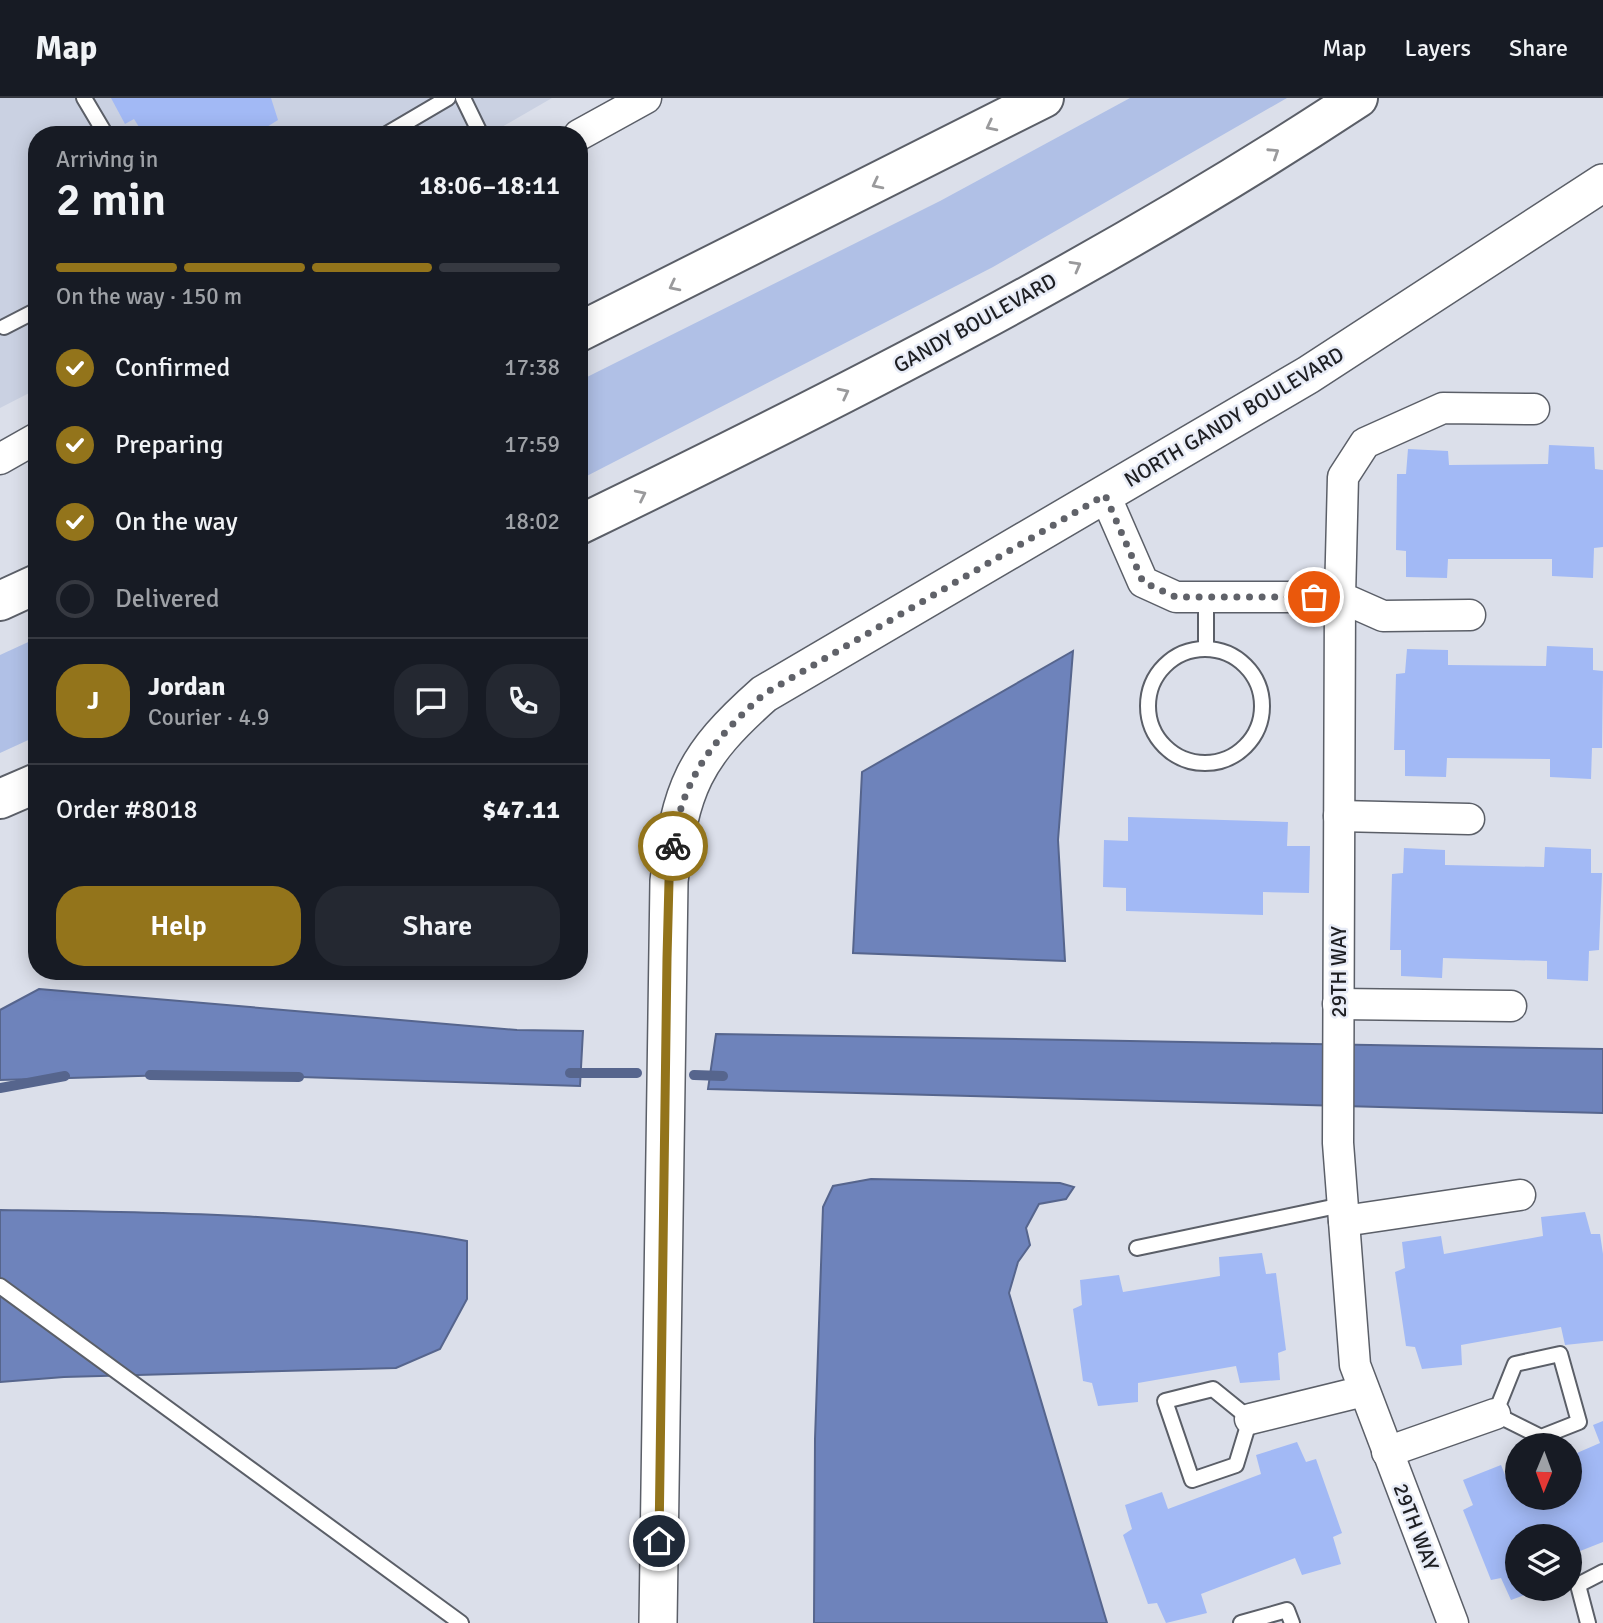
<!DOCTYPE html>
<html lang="en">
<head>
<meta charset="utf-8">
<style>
	:root { --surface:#171b24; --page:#242831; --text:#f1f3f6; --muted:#9ea1a6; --line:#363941; --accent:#93741b }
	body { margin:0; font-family:Signika,sans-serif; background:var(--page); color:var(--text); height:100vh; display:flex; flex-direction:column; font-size:26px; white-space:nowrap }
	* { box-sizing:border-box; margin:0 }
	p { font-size:23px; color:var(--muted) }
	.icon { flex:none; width:38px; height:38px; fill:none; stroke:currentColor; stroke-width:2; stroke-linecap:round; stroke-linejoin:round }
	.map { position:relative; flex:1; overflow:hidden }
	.sheet { position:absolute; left:28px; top:28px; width:560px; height:854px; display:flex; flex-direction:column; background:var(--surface); border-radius:28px; box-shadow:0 4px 18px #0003 }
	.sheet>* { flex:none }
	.needle { width:46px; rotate:181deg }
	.fabs { position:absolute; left:1505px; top:1335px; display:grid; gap:14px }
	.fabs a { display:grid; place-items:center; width:77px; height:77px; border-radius:50%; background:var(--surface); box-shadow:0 4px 18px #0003; font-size:35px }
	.pin { position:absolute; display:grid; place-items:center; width:60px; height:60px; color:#fff; margin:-30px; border:4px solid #fff; border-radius:50%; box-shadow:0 2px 7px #0007 }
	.courier { position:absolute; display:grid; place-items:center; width:70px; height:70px; margin:-35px; border:5px solid #93741b; border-radius:50%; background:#fff; color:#222; box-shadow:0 2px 9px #0007 }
	.summary em { font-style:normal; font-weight:600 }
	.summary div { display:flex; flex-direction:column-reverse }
	.summary { display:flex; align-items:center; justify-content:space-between; height:119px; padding:0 28px }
	h1 { font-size:46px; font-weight:600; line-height:52px }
	.bar { display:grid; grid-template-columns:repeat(4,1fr); gap:10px 7px; align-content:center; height:84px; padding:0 28px }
	.bar i { height:9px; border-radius:5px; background:var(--line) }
	.bar .current { background:var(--accent) }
	.bar p { grid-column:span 4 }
	.line { display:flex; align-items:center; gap:18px; padding:0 28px; border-top:2px solid var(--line) }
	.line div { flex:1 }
	.round { display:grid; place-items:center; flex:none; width:74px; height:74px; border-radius:28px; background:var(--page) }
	ol { padding:0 28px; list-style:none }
	li { display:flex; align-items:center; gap:21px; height:77px }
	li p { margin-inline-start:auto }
	li .icon { padding:7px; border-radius:50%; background:var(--accent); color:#fff; stroke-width:4 }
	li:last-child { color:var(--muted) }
	li i { width:38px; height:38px; border:4px solid var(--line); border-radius:50% }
	.primary-button { display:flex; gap:14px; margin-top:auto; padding:14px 28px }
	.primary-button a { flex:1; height:80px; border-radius:28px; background:var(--accent); color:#fff; font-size:28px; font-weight:600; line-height:80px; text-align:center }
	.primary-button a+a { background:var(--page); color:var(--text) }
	header { display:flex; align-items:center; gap:42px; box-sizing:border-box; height:98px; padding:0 35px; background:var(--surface); border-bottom:2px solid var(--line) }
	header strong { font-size:33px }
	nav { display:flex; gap:38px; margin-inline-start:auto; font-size:24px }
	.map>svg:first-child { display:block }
	.built { fill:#cad1e2 }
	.green { fill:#b0c0e6 }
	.water { fill:#6e83bb; stroke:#56658d; stroke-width:2 }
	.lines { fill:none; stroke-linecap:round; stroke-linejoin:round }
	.stream { stroke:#56658d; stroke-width:10 }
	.building { fill:#a2b9f5 }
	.service-casing { stroke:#5b5f68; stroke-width:18 }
	.minor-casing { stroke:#5b5f68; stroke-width:33 }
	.tertiary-casing { stroke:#5b5f68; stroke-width:40 }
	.trunk-casing { stroke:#5b5f68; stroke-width:42 }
	.service { stroke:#fff; stroke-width:14 }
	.minor { stroke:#fff; stroke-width:30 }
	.tertiary { stroke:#fff; stroke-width:37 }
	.trunk { stroke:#fff; stroke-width:38 }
	.oneway { stroke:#9a9a9c }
	.done { stroke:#606269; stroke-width:7; stroke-dasharray:0 12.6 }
	.route { stroke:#93741b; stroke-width:9 }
	.labels { text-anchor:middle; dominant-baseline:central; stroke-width:5; stroke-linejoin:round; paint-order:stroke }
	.street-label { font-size:21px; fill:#1e1f23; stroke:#e8ecf7 }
</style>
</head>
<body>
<header>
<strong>Map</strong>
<nav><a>Map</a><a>Layers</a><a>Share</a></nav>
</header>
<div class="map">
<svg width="1603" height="1525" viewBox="0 0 1603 1525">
	<rect width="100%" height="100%" fill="#dbdfea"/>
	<path class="built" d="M0,0H552L488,37H37V291L0,310Z"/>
	<g class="green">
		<path d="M1130,0H1287L993,169L579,382V283L940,103Z"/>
		<path d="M37,540V638L0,655V557Z"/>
	</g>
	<g class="water">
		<path d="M1073,553L1058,742L1065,863L853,855L862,674Z"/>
		<path d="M39,891L517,932L583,933L580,988L207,976L0,982V912Z"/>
		<path d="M716,936L1603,951V1015L708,991Z"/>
		<path d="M871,1081L1060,1085L1074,1089L1066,1101L1039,1106L1026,1130L1030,1147L1018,1164L1009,1195L1107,1525H814L815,1341L823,1109L833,1088Z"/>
		<path d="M0,1112C155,1114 314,1115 467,1143V1201L440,1251L396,1270L64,1279L0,1284Z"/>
	</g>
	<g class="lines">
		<g class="stream">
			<path d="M570,975H637"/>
			<path d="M150,977L299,979"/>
			<path d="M694,977L723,978"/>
			<path d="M0,990L65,978"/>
		</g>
	</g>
	<g class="building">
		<path d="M111,0H271L278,22L254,37H144L134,21L125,26Z"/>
		<path d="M1549,347L1594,349L1595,371L1603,372V449L1594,450L1593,480L1552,478V461H1448L1447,480L1406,479V453L1396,452L1397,376H1406L1408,351L1448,353L1449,367L1548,366Z"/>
		<path d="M1547,548L1593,550V572L1603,573L1602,650H1592L1591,681L1550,679V661L1447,660L1446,679L1405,678V652H1394L1396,576L1405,575L1407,551L1448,552V567L1546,568Z"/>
		<path d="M1128,719L1288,724L1287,748H1310L1309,795L1263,794V817L1126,813V790L1103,789L1104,742L1128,743Z"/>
		<path d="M1545,749L1591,751V775H1602L1599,852L1589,853L1588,883L1547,881V863L1443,860L1442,880L1401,878V852H1390L1392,776L1403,775L1404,750L1445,752V767L1544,769Z"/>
		<path d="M1585,1114L1591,1136H1600L1603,1156V1243L1565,1247L1561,1229L1461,1247L1462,1267L1422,1271L1415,1249L1406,1248L1395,1174L1405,1170L1402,1144L1441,1138L1444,1156L1543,1138L1541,1119Z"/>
		<path d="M1262,1155L1266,1176L1276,1175L1286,1252L1278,1255L1280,1282L1240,1285L1236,1268L1138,1285V1304L1098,1308L1092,1285L1083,1283L1073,1211L1082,1207L1080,1182L1119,1177L1123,1194L1220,1178L1219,1159Z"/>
		<path d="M1603,1323V1444L1570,1457V1438H1517V1491H1541L1511,1502L1501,1480L1491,1482L1463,1412L1473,1407L1463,1382L1501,1367L1508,1384L1517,1380V1400H1570V1358L1600,1345L1593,1327Z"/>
		<path d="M1297,1344L1306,1364L1316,1361L1342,1435L1333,1439L1341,1466L1302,1477L1295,1460L1201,1496L1207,1515L1166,1525L1157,1505L1148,1506L1123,1437L1132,1431L1125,1407L1162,1394L1168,1411L1261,1376L1256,1357Z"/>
	</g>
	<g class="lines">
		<g class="service-casing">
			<g id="service">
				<path d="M84,0L106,37"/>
				<path d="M463,0L481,37"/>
				<path d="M385,37L448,0"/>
				<path d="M4,229L37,212"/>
				<path d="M1206,499V551"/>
				<circle cx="1205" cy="608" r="57"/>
				<path d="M1137,1150L1342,1107"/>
				<path d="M0,1188L461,1525"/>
				<path d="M1560,1256L1579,1324L1541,1339L1495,1316L1515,1266Z"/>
				<path d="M1213,1291L1250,1321L1236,1367L1192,1382L1165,1303Z"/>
				<path d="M1241,1525L1287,1512L1292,1525"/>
				<path d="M1588,1525L1578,1487L1603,1474"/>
			</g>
		</g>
		<g class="minor-casing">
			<g id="minor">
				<path d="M579,37L646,0"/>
				<path d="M0,361L37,340"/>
				<path d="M1105,397L1143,484L1176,499H1340L1338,1045L1355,1267L1453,1525"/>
				<path d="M1470,517L1383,518L1340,499L1343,379L1365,345L1443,310L1534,311"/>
				<path d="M1339,718L1469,721"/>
				<path d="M1338,906L1511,908"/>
				<path d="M1344,1123L1520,1097"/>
				<path d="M1250,1321L1364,1293"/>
				<path d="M1387,1354L1495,1316"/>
			</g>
		</g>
		<g class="tertiary-casing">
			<path id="tertiary" d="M658,1525L669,783C681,689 693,659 764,596L1308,277L1603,85"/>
		</g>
		<g class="trunk-casing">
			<g id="trunk">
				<path d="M579,234L1044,0"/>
				<path d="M579,427C845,298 1111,163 1358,0"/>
				<path d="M0,503L37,486"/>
				<path d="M0,701L37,685"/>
			</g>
		</g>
		<use href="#service" class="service"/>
		<use href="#minor" class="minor"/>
		<use href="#tertiary" class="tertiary"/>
		<use href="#trunk" class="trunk"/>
	</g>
	<defs><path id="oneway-chevron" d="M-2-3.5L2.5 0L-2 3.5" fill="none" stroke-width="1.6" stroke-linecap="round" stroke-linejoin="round" transform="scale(1.75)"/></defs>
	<g class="oneway">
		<use href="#oneway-chevron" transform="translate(991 28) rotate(153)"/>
		<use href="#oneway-chevron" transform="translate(1274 55) rotate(-33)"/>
		<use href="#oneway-chevron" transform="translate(877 86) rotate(153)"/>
		<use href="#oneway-chevron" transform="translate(1076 168) rotate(-29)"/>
		<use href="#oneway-chevron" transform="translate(674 188) rotate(153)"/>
		<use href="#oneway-chevron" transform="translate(844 295) rotate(-27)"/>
		<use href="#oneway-chevron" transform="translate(641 397) rotate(-26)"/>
	</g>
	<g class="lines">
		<path class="done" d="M673,748C682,679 714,641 764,596L1105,397L1143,484L1176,499H1314"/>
		<path class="route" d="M659,1443L667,860L669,783L673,748"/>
	</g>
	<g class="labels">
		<g class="street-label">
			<text transform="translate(975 225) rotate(-29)">GANDY BOULEVARD</text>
			<text transform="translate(1234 319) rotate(-31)">NORTH GANDY BOULEVARD</text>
			<text transform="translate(1339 874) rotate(-90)">29TH WAY</text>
			<text transform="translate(1416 1429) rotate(69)">29TH WAY</text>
		</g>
	</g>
</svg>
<div class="fabs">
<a><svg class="needle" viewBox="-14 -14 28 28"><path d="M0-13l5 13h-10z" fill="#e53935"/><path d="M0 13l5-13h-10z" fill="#9ea1a6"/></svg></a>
<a><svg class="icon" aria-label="layers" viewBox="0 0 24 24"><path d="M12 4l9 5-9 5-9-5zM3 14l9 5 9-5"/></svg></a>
</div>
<div class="pin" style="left:1314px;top:499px;background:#ea580c"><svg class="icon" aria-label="bag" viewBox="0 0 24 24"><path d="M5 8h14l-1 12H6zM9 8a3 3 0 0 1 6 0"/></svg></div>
<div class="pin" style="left:659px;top:1443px;background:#1f2937"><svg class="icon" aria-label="home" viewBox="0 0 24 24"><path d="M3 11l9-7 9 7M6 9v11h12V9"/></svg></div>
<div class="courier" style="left:673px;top:748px"><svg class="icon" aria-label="bike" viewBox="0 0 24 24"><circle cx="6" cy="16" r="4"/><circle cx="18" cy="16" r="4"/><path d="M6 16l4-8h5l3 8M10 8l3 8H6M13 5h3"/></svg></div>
<section class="sheet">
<div class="summary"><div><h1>2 min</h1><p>Arriving in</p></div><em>18:06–18:11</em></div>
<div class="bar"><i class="current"></i><i class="current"></i><i class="current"></i><i></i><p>On the way · 150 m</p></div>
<ol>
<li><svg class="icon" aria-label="check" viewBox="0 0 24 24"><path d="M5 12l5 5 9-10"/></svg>Confirmed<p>17:38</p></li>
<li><svg class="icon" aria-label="check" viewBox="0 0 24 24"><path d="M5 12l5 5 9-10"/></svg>Preparing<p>17:59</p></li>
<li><svg class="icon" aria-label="check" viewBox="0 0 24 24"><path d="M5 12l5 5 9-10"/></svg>On the way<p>18:02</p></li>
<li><i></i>Delivered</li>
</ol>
<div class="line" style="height:126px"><b class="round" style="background:var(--accent);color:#fff">J</b><div><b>Jordan</b><p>Courier · 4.9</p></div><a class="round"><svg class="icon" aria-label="chat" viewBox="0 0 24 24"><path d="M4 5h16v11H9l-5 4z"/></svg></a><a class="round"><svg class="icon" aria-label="phone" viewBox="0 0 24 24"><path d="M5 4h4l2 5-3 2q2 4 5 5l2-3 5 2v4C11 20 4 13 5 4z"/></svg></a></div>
<div class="line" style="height:91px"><div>Order #8018</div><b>$47.11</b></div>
<div class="primary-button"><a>Help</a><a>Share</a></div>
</section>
</div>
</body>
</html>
